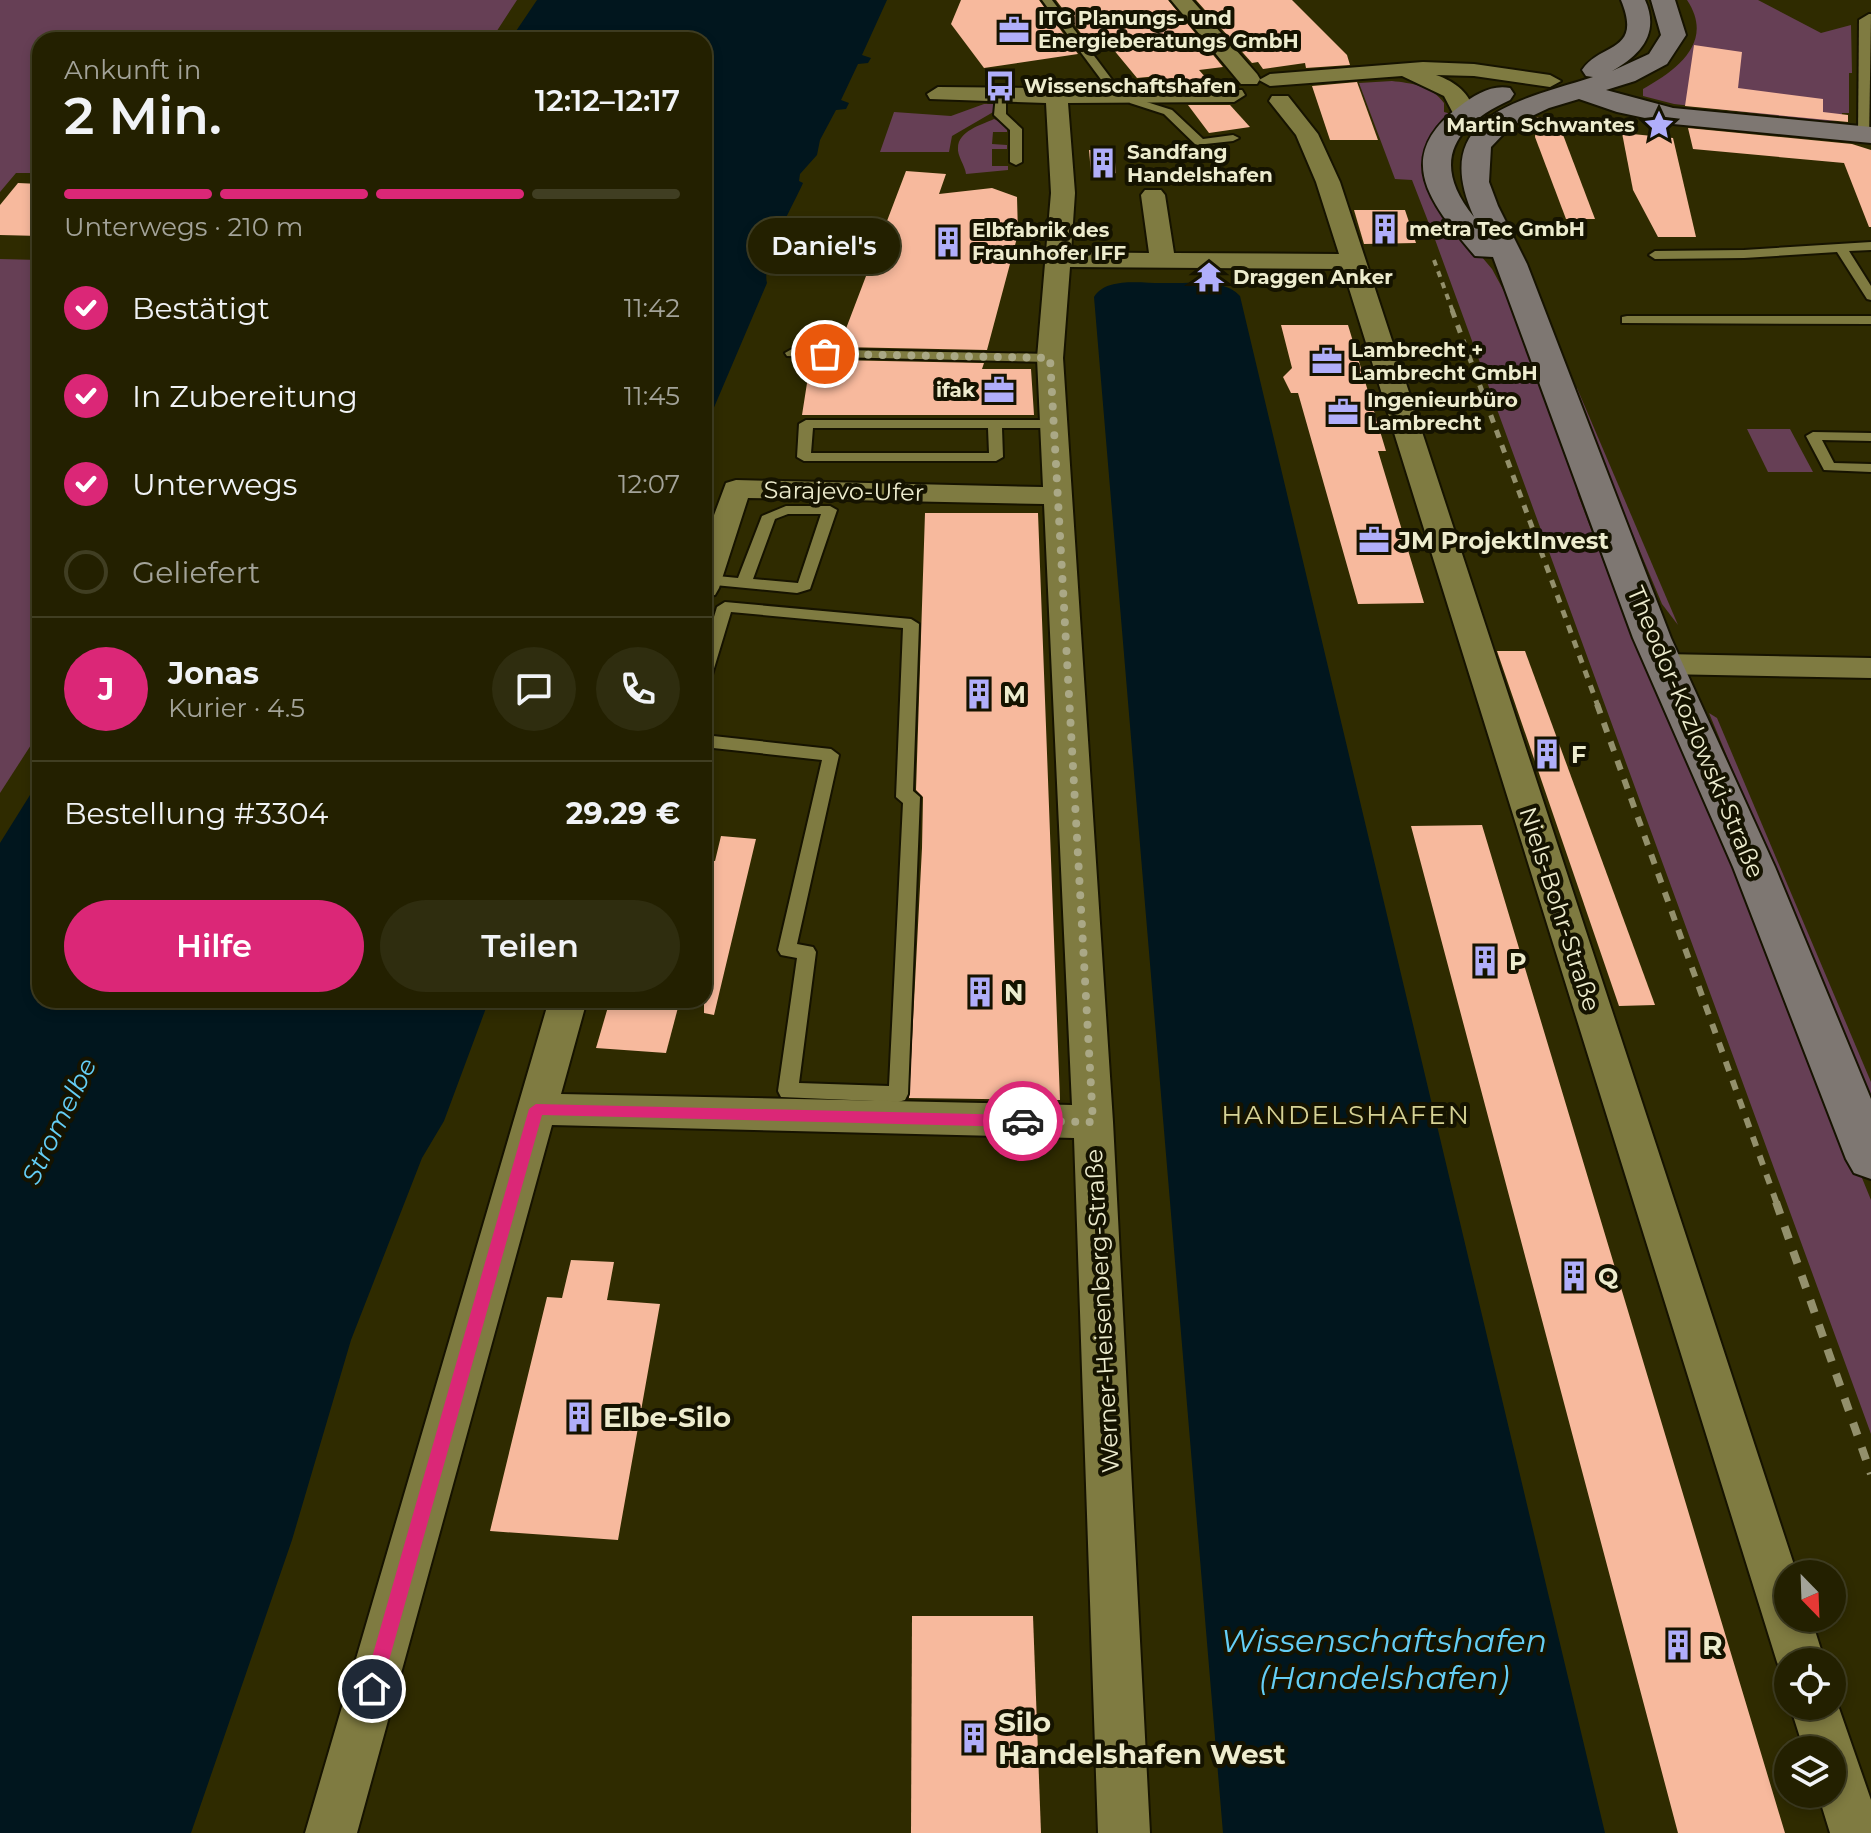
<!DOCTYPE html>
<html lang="de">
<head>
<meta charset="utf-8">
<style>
	:root { --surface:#232000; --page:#2f2d0f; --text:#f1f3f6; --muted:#a3a399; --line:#403e22; --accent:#db2777 }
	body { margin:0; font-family:Montserrat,sans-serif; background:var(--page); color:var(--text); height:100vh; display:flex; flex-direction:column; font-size:30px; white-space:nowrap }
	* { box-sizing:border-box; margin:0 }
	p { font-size:26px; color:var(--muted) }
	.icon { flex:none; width:44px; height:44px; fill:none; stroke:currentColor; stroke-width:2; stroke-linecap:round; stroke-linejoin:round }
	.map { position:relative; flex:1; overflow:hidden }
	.sheet { position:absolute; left:32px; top:32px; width:680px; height:976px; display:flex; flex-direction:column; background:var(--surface); border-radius:24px; box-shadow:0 4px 12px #0003,0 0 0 2px var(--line) }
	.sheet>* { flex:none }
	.needle { width:52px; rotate:157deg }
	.tools { position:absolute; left:1774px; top:1560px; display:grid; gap:16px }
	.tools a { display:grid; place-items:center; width:72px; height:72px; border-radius:50%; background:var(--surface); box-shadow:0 4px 12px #0003,0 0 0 2px var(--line); font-size:40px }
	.pin { position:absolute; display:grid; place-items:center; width:68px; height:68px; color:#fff; margin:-34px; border:4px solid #fff; border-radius:50%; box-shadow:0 2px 8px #0007 }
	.courier { position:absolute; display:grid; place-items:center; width:80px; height:80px; margin:-40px; border:6px solid #db2777; border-radius:50%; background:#fff; color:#222; box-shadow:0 2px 10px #0007 }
	.bubble { position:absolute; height:56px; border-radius:28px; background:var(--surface); box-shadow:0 4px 12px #0003,0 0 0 2px var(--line); font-size:26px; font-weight:600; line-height:56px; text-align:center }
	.head em { font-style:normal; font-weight:600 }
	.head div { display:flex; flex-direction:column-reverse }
	.head { display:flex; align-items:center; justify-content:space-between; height:136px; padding:0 32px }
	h1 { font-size:52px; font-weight:600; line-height:60px }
	.bar { display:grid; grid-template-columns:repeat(4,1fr); gap:12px 8px; align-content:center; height:96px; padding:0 32px }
	.bar i { height:10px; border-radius:6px; background:var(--line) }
	.bar .on { background:var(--accent) }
	.bar p { grid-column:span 4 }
	.line { display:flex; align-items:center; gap:20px; padding:0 32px; border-top:2px solid var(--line) }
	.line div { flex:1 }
	.round { display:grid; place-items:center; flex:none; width:84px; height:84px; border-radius:42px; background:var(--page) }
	ol { padding:0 32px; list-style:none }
	li { display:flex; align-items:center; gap:24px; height:88px }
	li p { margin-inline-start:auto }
	li .icon { padding:8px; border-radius:50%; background:var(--accent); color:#fff; stroke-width:4 }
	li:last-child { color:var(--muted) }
	li i { width:44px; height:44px; border:4px solid var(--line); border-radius:50% }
	.action { display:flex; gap:16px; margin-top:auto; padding:16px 32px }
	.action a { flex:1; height:92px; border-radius:48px; background:var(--accent); color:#fff; font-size:32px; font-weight:600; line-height:92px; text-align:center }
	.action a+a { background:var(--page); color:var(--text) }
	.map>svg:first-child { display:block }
	.green { fill:#663f55 }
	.water { fill:#01161e }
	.building { fill:#f7b99d }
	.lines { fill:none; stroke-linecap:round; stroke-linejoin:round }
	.lane-casing { stroke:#161300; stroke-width:4 }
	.street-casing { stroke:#161300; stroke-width:4 }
	.secondary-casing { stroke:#161300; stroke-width:4 }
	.lane { fill:#7f7b41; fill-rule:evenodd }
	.street { fill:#7f7b41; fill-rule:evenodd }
	.secondary { fill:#7e7772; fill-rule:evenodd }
	.rail-far3 { stroke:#93906c; stroke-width:4; stroke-dasharray:6 6; stroke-linecap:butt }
	.rail-far2 { stroke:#93906c; stroke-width:5; stroke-dasharray:8 8; stroke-linecap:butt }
	.rail-far1 { stroke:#93906c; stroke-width:6; stroke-dasharray:10 10; stroke-linecap:butt }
	.rail { stroke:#93906c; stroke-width:8; stroke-dasharray:13 13; stroke-linecap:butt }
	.route { fill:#db2777 }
	.done { stroke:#aaa886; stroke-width:8; stroke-dasharray:0 14.4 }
	.labels { text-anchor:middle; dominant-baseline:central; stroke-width:8; stroke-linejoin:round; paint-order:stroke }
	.far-poi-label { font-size:20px; font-weight:bold; fill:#edecce; stroke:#151300; text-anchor:start }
	.street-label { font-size:24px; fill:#edecce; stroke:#151300 }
	.poi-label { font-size:24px; font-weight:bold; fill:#edecce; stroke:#151300; text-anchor:start }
	.neighbourhood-label { font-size:26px; letter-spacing:2px; fill:#d6d295; stroke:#151300 }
	.water-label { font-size:26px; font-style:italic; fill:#64cef5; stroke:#151300 }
	.near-poi-label { font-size:28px; font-weight:bold; fill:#edecce; stroke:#151300; text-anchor:start }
	.near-water-label { font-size:32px; font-style:italic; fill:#64cef5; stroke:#151300 }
</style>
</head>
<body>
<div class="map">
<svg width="1871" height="1833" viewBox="0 0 1871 1833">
	<rect width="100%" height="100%" fill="#2f2b00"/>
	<g class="green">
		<path d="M0,0H517L491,40H40V173H16L0,192Z"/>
		<path d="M1687,0H1758L1821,33L1851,25L1852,73H1849V113H1842L1841,120L1825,121L1674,104L1643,96V89C1677,70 1715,42 1687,0Z"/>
		<path d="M1392,81C1411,83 1432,86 1444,103V112L1451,114L1442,124L1455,225L1492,269L1512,306L1566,443L1578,495L1605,566L1665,715L1699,779L1871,1200V1434L1433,234L1412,180L1395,179L1359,83Z"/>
		<path d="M984,104H994L995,111L952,136L949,152H880L894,112L951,116Z"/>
		<path d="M994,119L1007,125V132H993L992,144L1007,145V149H992V166H1008V170L966,174C965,166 957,155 958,148C958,131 981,125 994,119Z"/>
		<path d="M0,259L40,260V731L0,793Z"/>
		<path d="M1577,388L1678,625L1662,604L1573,391Z"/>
		<path d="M1747,429H1790L1813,472H1768Z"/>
		<path d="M1709,713L1717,718L1871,1082V1103Z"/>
	</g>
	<g class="water">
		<path d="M537,0H887L862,55L871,58L868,63L858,64L841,100L849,103L846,109L836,110L820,140L817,155L800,174L799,181L803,183C793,206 761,260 767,283L704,431V40H510Z"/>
		<path d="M1166,283C1188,284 1224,278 1240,296L1605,1833H1223L1094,297C1107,276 1144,284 1166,283Z"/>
		<path d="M40,779V1000H489L444,1121L422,1158L351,1340L292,1540L191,1833H0V843Z"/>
	</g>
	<g class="building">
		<path d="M961,0H1039L1078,54L984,68L951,24Z"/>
		<path d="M1056,0H1168L1223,67L1199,70L1214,87L1173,86L1158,76L1137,78L1113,49L1095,52Z"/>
		<path d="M1196,0H1292L1347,55L1350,65L1306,68L1305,63L1263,69L1258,62L1252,63Z"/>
		<path d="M1694,45L1742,52L1738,88L1823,99V112L1848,115V122L1685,106Z"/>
		<path d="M1357,82L1378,140H1330L1312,86Z"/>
		<path d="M1188,105H1230L1250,127L1209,133Z"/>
		<path d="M1537,117L1557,119L1595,219H1566L1535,137Z"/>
		<path d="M1688,128L1852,144L1871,150V227H1869L1844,163L1693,149Z"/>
		<path d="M1622,133L1673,138L1696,237H1658L1633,190Z"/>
		<path d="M1089,150L1114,151L1116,173L1103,179L1091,173Z"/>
		<path d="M906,171L946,174L939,194L992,188L1017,197L1018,234L987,350L839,347Z"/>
		<path d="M18,183L40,184V236L0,235V205Z"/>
		<path d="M1354,210H1405L1416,243L1364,244Z"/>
		<path d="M1281,325H1348L1386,451H1378L1424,603L1358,604L1298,393H1291L1283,377L1292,368Z"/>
		<path d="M834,360L984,363L982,369H1031L1034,415H802L810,364H832Z"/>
		<path d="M925,513H1038L1060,1100L909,1098L922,848L923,797L916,790Z"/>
		<path d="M1497,651H1525L1655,1005L1619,1006Z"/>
		<path d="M1482,825L1680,1484L1785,1833H1678L1411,826Z"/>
		<path d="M721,836L756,839L714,1015L704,1013V860L715,861Z"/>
		<path d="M610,1000H680L666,1053L596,1048Z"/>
		<path d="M571,1260L614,1262L607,1300L660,1304L618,1540L490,1531L547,1297L562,1298Z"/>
		<path d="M912,1616H1033L1041,1833H911Z"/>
	</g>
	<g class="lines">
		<g class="lane-casing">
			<g id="lane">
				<path d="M1042,0H1052L1122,93V97H1114Z"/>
				<path d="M1001,92L1006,95V114L1022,129V162L1016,165L1010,162V130L994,115L996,95Z"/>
				<path d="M1134,98L1172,110L1203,139L1233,135L1239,138L1233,141L1196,145L1164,114L1130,103L1129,101Z"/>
				<path d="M1871,242V250L1849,251L1871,286V300L1867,299L1837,252L1744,258L1655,259L1649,255L1655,251L1744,250Z"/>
				<path d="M1627,316H1871V324L1622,323V317Z"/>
				<path d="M792,349L1050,354L1057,358L1050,362L787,356L785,353Z"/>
				<path d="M806,420H1055L1062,424L1055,428H1002L1003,457L996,461H804L797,457L799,424ZM813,428H988L989,453H811Z"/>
				<path d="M1813,432L1871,433V441L1822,440L1834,463L1871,464V472L1824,470L1806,436Z"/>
				<path d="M786,506H830L837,510L810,589L797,593L704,584V576L707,575L738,578L762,516ZM788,514H821L798,583L753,579L775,519Z"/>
				<path d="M725,602L911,619L919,624L913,791L920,797L908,1094L905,1100L898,1102L781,1097L778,1091L797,958L781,955L778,950L822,760L704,747V735L831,749L839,755L797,944L813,947L816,952L799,1083L889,1086L903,803L896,797L903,628L731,612L712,675L704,680V650L717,607Z"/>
			</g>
		</g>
		<g class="street-casing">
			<g id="street">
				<path d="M1171,0H1192L1257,74L1260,79L1257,84H1241Z"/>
				<path d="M1869,14H1871L1869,142L1861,140L1858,135L1859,20Z"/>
				<path d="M1423,62L1474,64L1550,75L1561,81L1550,87L1474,76L1436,75C1456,82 1470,93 1475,114L1464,121L1456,119L1444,96L1402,76L1270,86L1259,80L1270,74Z"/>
				<path d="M938,87L1242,90L1245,95L1234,102L1068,103L1075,193L1071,252L1149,253L1141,195L1145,190H1161L1165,195L1174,253L1339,254L1316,182L1296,135L1269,101L1272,96H1288L1318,134L1340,182L1797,1574H1788V1618H1811L1825,1662H1788V1681L1784,1679L1777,1662L1343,269L1070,267L1063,358L1113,1122L1150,1833H1098L1074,1138L552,1125L357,1833H305L549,1000H587L561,1094L1072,1105L1044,504L748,498L719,588L715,595L704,597V542L726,483L736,480L1043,487L1037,358L1051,193L1046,103L930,99L927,94Z"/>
				<path d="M1663,654L1871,658V678L1663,674L1652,671L1647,664L1652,657Z"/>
				<path d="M1832,1688L1871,1800V1833H1830L1818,1794H1832V1750H1804L1790,1706H1832Z"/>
			</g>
		</g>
		<g class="secondary-casing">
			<path id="secondary" d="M1621,0H1645C1660,33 1641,55 1612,71L1649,54L1661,35L1651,0H1675L1686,35L1667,64L1635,81L1606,90L1673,108L1871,127V143L1673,124L1617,112L1579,99L1549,108L1511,126L1491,147L1489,182L1498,206L1527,264L1671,638L1775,867L1871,1099V1179L1854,1173L1846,1159L1733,867L1633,638L1493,257L1475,256C1433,206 1390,158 1460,106C1474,95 1492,84 1510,88L1514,94L1510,100C1453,126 1430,163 1474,217C1428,116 1518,101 1593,77L1586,76L1582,70C1601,42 1643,53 1621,0Z"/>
		</g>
		<use href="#lane" class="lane"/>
		<use href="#street" class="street"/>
		<use href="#secondary" class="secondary"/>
		<path class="rail-far3" d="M1434,260L1453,312"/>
		<path class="rail-far2" d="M1452,310L1598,706"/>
		<path class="rail-far1" d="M1597,704L1777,1204"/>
		<path class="rail" d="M1776,1202L1871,1474"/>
	</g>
	<path class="route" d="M536,1104L1023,1115L1031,1121L1023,1127L542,1115L381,1689L378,1696L372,1698L366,1696L363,1689L529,1109Z"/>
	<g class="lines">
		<path class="done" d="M825,354L1050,358L1093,1122L1023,1121"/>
	</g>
	<defs>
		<g id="office-bare" transform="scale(2.4)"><path d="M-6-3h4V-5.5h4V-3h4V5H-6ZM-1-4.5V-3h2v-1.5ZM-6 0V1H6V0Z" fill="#b0aefa" stroke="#151300" stroke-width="2.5" paint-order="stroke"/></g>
		<g id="bus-bare" transform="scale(2.4)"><path d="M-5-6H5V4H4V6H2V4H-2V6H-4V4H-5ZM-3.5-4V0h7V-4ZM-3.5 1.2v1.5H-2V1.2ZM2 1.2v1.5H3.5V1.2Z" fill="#b0aefa" stroke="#151300" stroke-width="2.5" paint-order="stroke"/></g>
		<g id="sight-bare" transform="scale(2.4)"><path d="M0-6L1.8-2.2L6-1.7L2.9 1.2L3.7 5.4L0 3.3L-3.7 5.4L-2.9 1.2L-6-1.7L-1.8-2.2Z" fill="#b0aefa" stroke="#151300" stroke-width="2.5" paint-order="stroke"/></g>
		<g id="building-bare" transform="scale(2.4)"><path d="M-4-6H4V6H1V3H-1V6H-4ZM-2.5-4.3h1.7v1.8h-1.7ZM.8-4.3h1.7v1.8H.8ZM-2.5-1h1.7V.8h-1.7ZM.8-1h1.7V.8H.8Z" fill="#b0aefa" stroke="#151300" stroke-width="2.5" paint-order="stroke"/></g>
		<g id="temple-bare" transform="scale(2.4)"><path d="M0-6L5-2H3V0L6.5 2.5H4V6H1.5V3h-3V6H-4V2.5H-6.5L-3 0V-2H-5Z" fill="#b0aefa" stroke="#151300" stroke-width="2.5" paint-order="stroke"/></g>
	</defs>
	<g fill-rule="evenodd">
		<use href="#office-bare" x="1014" y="30"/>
		<use href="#bus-bare" x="1000" y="86"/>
		<use href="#sight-bare" x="1659" y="125"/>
		<use href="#building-bare" x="1103" y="163"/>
		<use href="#building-bare" x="1385" y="229"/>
		<use href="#building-bare" x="948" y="242"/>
		<use href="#temple-bare" x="1209" y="277"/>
		<use href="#office-bare" x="1327" y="361"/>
		<use href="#office-bare" x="999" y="390"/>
		<use href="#office-bare" x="1343" y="412"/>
		<use href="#office-bare" x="1374" y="540"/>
		<use href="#building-bare" x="979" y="694"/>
		<use href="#building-bare" x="1547" y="754"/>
		<use href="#building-bare" x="1485" y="961"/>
		<use href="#building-bare" x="980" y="992"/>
		<use href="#building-bare" x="1574" y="1276"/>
		<use href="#building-bare" x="579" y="1417"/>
		<use href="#building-bare" x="1678" y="1645"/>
		<use href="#building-bare" x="974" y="1738"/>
	</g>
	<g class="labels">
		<g class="far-poi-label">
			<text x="1038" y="18">ITG Planungs- und<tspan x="1038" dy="23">Energieberatungs GmbH</tspan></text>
			<text x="1024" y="86">Wissenschaftshafen</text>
			<text x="1635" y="125" text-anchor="end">Martin Schwantes</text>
			<text x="1127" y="152">Sandfang<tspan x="1127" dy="23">Handelshafen</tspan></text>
			<text x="1409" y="229">metra Tec GmbH</text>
			<text x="972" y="230">Elbfabrik des<tspan x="972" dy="23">Fraunhofer IFF</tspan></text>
			<text x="1233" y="277">Draggen Anker</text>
			<text x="1351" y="350">Lambrecht +<tspan x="1351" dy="23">Lambrecht GmbH</tspan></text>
			<text x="975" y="390" text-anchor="end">ifak</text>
			<text x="1367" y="400">Ingenieurbüro<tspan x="1367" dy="23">Lambrecht</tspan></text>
		</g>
		<g class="street-label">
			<text transform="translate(844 491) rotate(1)">Sarajevo-Ufer</text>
			<text transform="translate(1696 732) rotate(67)">Theodor-Kozlowski-Straße</text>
			<text transform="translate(1560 909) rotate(72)">Niels-Bohr-Straße</text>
			<text transform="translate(1102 1311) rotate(-93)">Werner-Heisenberg-Straße</text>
		</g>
		<g class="poi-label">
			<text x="1398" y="540">JM ProjektInvest</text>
			<text x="1003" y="694">M</text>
			<text x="1571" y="754">F</text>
			<text x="1509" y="961">P</text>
			<text x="1004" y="992">N</text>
			<text x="1598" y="1276">Q</text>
		</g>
		<g class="neighbourhood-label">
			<text x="1346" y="1115">HANDELSHAFEN</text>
		</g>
		<g class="water-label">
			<text transform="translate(59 1121) rotate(-64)">Stromelbe</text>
		</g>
		<g class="near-poi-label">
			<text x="603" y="1417">Elbe-Silo</text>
			<text x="1702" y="1645">R</text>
			<text x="998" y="1722">Silo<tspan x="998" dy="32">Handelshafen West</tspan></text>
		</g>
		<g class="near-water-label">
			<text x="1384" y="1640">Wissenschaftshafen<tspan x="1384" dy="37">(Handelshafen)</tspan></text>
		</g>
	</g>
</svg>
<div class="tools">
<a><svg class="needle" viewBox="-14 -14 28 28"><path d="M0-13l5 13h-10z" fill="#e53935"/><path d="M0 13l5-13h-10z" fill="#a3a399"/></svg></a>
<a><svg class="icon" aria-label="locate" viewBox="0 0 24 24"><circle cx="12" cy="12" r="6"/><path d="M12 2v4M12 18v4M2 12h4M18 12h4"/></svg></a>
<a><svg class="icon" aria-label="layers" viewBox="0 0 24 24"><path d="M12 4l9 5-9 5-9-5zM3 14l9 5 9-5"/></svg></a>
</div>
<div class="pin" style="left:825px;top:354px;background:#ea580c"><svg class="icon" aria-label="bag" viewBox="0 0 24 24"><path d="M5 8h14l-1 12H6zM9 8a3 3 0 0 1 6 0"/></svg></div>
<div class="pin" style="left:372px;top:1689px;background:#1f2937"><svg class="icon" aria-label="home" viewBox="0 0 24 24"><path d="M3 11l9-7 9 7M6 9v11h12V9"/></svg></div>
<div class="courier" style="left:1023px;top:1121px"><svg class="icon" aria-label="car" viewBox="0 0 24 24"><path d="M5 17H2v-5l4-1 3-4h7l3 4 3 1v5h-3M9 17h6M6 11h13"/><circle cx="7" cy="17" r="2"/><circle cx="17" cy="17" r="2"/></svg></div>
<div class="bubble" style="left:748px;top:218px;width:152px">Daniel's</div>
<section class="sheet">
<div class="head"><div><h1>2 Min.</h1><p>Ankunft in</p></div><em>12:12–12:17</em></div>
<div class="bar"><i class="on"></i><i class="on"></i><i class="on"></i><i></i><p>Unterwegs · 210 m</p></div>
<ol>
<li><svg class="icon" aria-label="check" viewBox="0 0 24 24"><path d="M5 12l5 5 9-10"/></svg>Bestätigt<p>11:42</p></li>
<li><svg class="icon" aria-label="check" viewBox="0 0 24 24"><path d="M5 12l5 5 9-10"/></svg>In Zubereitung<p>11:45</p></li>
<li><svg class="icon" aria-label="check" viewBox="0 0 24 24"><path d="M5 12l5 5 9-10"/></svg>Unterwegs<p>12:07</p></li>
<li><i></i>Geliefert</li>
</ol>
<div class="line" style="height:144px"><b class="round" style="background:var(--accent);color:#fff">J</b><div><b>Jonas</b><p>Kurier · 4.5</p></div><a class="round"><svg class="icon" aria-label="chat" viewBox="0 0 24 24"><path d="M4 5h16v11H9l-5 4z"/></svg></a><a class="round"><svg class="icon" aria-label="phone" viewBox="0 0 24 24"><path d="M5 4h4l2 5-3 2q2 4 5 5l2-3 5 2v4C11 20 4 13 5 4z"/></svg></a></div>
<div class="line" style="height:104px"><div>Bestellung #3304</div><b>29.29 €</b></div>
<div class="action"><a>Hilfe</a><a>Teilen</a></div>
</section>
</div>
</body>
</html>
